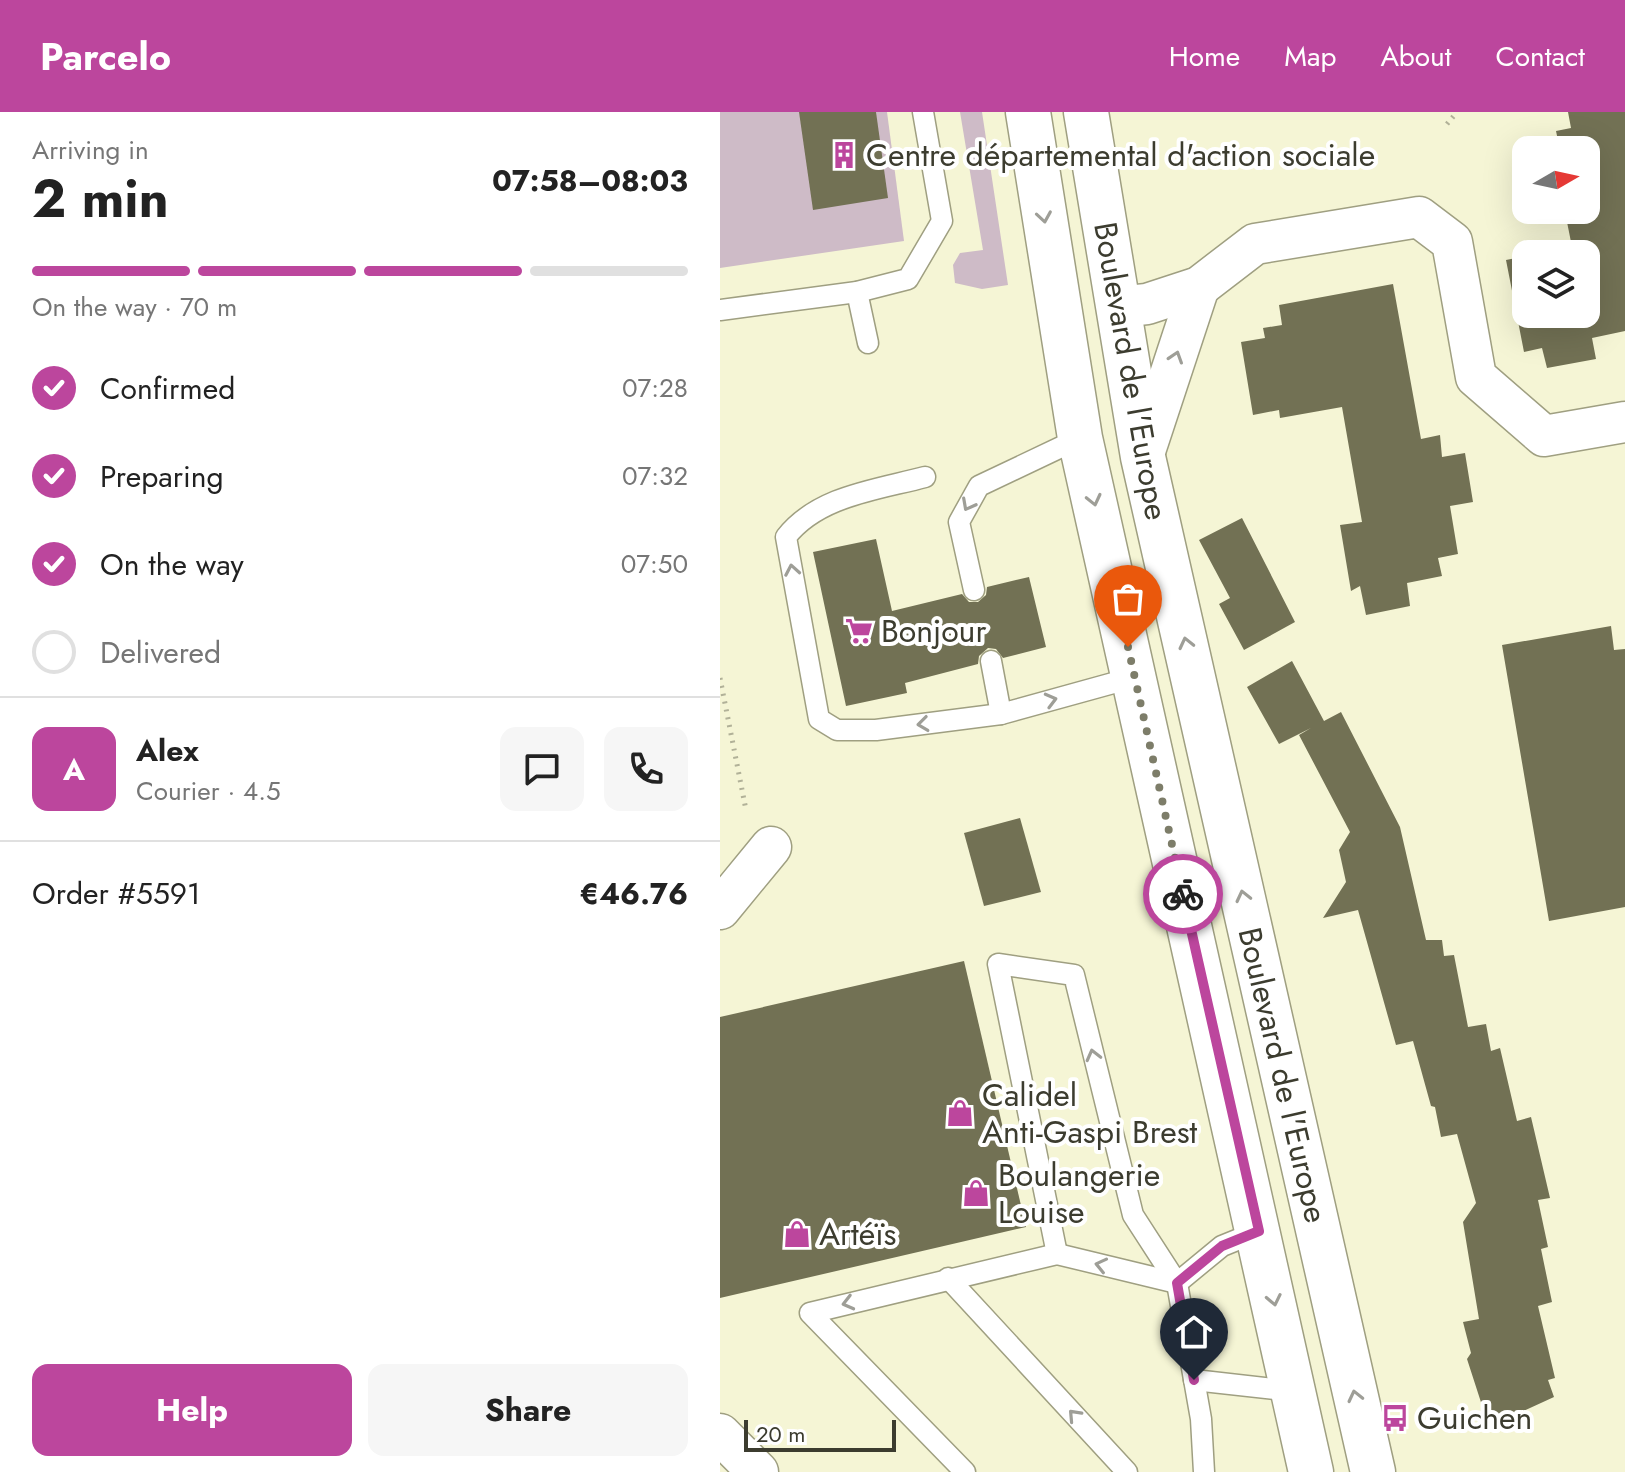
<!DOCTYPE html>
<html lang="en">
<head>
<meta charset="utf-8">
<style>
	:root { --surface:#fff; --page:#f6f6f6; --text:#222; --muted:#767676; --line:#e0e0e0; --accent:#bc469d }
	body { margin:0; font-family:Jost,sans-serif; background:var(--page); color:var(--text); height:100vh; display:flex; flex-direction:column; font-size:30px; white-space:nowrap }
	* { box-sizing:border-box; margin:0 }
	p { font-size:26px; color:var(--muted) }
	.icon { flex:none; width:44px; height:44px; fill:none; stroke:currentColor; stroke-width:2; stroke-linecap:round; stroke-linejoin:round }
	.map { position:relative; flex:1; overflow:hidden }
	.details { display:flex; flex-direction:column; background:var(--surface); width:720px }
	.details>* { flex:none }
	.needle { width:52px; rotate:81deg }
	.buttons { position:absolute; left:792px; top:24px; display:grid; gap:16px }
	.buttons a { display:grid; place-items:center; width:88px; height:88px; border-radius:16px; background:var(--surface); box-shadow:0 8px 32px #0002; font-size:40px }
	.scale { position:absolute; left:24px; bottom:20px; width:152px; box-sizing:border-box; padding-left:8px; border:4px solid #3c3c2f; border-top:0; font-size:22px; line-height:28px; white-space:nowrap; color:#3c3c2f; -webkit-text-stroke:6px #fff; paint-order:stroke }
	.pin { position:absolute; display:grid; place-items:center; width:68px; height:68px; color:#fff; margin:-82px -34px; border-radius:50% 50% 50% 0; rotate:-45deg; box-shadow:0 0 8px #0007 }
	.pin .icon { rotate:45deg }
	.courier { position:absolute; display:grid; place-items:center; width:80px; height:80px; margin:-40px; border:6px solid #bc469d; border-radius:50%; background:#fff; color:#222; box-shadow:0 2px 10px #0007 }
	.overview em { font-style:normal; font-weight:700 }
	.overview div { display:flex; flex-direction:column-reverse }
	.overview { display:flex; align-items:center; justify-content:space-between; height:136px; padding:0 32px }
	h1 { font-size:52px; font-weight:700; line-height:60px }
	.bar { display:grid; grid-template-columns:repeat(4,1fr); gap:12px 8px; align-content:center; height:96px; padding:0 32px }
	.bar i { height:10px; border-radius:6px; background:var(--line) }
	.bar .selected { background:var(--accent) }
	.bar p { grid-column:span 4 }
	.line { display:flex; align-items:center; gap:20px; padding:0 32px; border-top:2px solid var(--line) }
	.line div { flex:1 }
	.round { display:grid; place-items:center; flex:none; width:84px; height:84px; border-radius:16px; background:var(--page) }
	ol { padding:0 32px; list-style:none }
	li { display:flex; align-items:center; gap:24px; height:88px }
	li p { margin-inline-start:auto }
	li .icon { padding:8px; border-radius:50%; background:var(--accent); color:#fff; stroke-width:4 }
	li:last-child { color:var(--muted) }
	li i { width:44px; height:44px; border:4px solid var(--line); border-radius:50% }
	.button { display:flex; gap:16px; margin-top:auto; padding:16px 32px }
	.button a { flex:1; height:92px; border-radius:16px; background:var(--accent); color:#fff; font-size:32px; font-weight:700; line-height:92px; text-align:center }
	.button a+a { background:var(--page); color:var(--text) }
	header { display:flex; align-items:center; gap:48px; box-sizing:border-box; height:112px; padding:0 40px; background:var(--accent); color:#fff }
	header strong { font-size:38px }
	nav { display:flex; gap:44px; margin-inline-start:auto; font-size:28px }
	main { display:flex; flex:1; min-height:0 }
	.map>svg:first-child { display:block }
	.green { fill:#cebbc7 }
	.building { fill:#727154 }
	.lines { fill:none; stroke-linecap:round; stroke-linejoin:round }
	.service-casing { stroke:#9f9f81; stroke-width:23 }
	.minor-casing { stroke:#9f9f81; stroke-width:43 }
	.primary-casing { stroke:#9f9f81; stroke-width:47 }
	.path { stroke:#b1b198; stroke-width:5; stroke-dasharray:2 6; stroke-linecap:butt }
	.service { stroke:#fff; stroke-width:20 }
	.minor { stroke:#fff; stroke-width:40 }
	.primary { stroke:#fff; stroke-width:44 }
	.oneway { stroke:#9e9e97 }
	.done { stroke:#7d7d69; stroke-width:8; stroke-dasharray:0 14.4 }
	.route { stroke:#bc469d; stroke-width:10 }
	.labels { text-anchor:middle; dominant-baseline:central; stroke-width:8; stroke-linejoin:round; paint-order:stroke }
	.poi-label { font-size:32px; fill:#3c3c2f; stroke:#fff; text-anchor:start }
	.street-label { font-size:32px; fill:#3c3c2f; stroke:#fff }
</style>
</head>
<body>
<header>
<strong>Parcelo</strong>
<nav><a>Home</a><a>Map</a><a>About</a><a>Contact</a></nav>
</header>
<main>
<section class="details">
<div class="overview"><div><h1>2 min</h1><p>Arriving in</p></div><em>07:58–08:03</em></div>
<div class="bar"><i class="selected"></i><i class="selected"></i><i class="selected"></i><i></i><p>On the way · 70 m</p></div>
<ol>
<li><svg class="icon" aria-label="check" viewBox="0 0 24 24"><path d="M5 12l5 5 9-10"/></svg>Confirmed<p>07:28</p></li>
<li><svg class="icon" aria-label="check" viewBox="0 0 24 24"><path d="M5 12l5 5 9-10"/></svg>Preparing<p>07:32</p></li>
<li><svg class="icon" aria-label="check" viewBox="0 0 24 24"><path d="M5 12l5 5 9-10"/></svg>On the way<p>07:50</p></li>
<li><i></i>Delivered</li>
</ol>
<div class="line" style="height:144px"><b class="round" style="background:var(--accent);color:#fff">A</b><div><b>Alex</b><p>Courier · 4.5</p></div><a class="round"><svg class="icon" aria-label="chat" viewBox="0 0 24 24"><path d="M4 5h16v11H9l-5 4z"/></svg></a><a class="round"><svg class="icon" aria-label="phone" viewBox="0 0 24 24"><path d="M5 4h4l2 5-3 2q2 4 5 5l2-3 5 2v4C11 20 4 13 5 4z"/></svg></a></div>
<div class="line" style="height:104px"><div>Order #5591</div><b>€46.76</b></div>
<div class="button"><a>Help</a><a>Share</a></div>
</section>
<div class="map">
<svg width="905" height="1360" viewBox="0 0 905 1360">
	<rect width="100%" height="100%" fill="#f5f5d5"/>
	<g class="green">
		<path d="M0,0H167L184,129L0,156Z"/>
		<path d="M240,0H262L288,173L262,177L235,171L233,153L240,141L263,138Z"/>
	</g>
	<g class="building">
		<path d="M79,0H156L168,86L93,98Z"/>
		<path d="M848,0H905V219L872,226L876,247L827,256L822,236L804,240L786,148L806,144V202H866V142H817L852,135L847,110L854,109L852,98H866V38H840L836,19L851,16Z"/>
		<path d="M673,172L701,327L720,323L722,345L745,341L753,390L730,394L738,442L718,446L722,464L687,471L690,494L646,503L640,474L631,479L620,413L642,410L622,295L560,306L559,298L533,303L521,230L545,226L543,216L562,213L559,193Z"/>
		<path d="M522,406L575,510L524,538L499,492L510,486L479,428Z"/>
		<path d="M156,427L172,499L242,482L249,490H258L266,483L267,475L309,465L326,535L283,546L276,537L268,536L259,544L258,552L185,571L187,581L126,594L93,440Z"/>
		<path d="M891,514L894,538L905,537V795L829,809L782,533Z"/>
		<path d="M572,549L604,609L621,600L680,715L706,828H722L724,844L734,843L748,915L766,912L771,939L780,936L797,1009L811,1005L830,1086L818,1088L828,1135L821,1137L832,1190L818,1194L835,1266L828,1268L834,1285L769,1315L747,1247L751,1241L743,1210L759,1207L743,1110L756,1091L737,1022L721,1025L715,995L711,994L693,929L676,933L638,798L603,806L626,770L619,738L630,720L579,623L591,616L559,632L527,575Z"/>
		<path d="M300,706L321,780L264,794L244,721Z"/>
		<path d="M244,849L306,1115L0,1186V905Z"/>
	</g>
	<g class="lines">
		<g class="service-casing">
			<g id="service">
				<path d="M137,180L148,231"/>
				<path d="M0,198L137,180L188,167L222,109L203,0"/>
				<path d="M205,365C156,378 98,384 66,425L99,607L117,618H156L281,602"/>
				<path d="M254,478L239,410L259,374L360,326"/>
				<path d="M271,549L281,602L415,565"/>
				<path d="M337,1142L278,852L354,863L413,1103L457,1171L481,1307L484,1360"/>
				<path d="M228,1166L407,1360"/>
				<path d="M457,1171L502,1134L539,1119"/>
				<path d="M474,1268L572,1279"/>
				<path d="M245,1360L90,1201L337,1142L457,1171"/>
			</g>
		</g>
		<g class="minor-casing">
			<g id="minor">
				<path d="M398,195L427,192L479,175L535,132L699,105L732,130L756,265L824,324L905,310"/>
				<path d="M423,345L479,175"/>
				<path d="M0,797L51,735"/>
				<path d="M0,1322L38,1360"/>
			</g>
		</g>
		<g class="primary-casing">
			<g id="primary">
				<path d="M308,0L360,326L591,1360"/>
				<path d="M366,0L423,345L653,1360"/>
			</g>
		</g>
		<g class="path">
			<path d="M727,12L737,0"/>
			<path d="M0,566L26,698"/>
		</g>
		<use href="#service" class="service"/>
		<use href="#minor" class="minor"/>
		<use href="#primary" class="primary"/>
	</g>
	<defs><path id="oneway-chevron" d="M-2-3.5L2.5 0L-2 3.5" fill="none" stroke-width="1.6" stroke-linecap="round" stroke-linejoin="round" transform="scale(2)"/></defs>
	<g class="oneway">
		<use href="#oneway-chevron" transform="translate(324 105) rotate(81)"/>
		<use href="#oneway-chevron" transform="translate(456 245) rotate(-72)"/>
		<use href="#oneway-chevron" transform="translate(374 388) rotate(77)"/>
		<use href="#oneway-chevron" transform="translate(248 393) rotate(118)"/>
		<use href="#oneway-chevron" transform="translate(72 458) rotate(-100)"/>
		<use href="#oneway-chevron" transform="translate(466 531) rotate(-103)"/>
		<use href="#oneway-chevron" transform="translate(331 588) rotate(-15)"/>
		<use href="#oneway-chevron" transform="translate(203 612) rotate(173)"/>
		<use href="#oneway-chevron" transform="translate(523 784) rotate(-103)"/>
		<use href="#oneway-chevron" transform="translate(373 943) rotate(-104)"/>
		<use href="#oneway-chevron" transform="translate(381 1153) rotate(-167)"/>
		<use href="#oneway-chevron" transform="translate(554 1188) rotate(78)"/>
		<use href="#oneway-chevron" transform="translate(128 1191) rotate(166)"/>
		<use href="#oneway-chevron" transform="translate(635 1284) rotate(-103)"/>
		<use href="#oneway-chevron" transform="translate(354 1303) rotate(-133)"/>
	</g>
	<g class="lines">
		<path class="done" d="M408,535L463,782"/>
		<path class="route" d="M463,782L539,1119L502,1134L457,1171L474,1268"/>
	</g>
	<defs>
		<g id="building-bare" transform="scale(2.16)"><path d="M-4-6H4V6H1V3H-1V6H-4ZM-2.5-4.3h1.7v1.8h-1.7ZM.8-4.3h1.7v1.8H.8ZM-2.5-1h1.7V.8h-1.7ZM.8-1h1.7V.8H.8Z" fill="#bc469d" stroke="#fff" stroke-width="2.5" paint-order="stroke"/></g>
		<g id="supermarket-bare" transform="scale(2.16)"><path d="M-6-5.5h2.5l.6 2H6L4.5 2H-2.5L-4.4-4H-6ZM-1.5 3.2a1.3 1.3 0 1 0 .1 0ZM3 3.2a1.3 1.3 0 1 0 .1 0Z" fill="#bc469d" stroke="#fff" stroke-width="2.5" paint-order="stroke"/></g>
		<g id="shop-bare" transform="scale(2.16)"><path d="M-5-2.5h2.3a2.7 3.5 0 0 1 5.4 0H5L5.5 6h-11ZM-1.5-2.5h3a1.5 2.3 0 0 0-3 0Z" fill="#bc469d" stroke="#fff" stroke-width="2.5" paint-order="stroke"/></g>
		<g id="bus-bare" transform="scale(2.16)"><path d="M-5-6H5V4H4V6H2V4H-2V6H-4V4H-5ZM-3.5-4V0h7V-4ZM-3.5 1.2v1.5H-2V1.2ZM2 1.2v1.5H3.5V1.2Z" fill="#bc469d" stroke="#fff" stroke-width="2.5" paint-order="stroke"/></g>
	</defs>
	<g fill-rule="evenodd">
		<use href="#building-bare" x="124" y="43"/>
		<use href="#supermarket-bare" x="139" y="519"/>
		<use href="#shop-bare" x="240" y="1001"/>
		<use href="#shop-bare" x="256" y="1081"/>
		<use href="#shop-bare" x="77" y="1122"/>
		<use href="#bus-bare" x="675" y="1306"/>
	</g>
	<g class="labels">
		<g class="poi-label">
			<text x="146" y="43">Centre départemental d'action sociale</text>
			<text x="161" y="519">Bonjour</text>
			<text x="262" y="983">Calidel<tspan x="262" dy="37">Anti-Gaspi Brest</tspan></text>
			<text x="278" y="1063">Boulangerie<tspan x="278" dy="37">Louise</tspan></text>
			<text x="99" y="1122">Artéïs</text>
			<text x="697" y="1306">Guichen</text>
		</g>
		<g class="street-label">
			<text transform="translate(411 259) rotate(80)">Boulevard de l'Europe</text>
			<text transform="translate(563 963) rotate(77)">Boulevard de l'Europe</text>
		</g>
	</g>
</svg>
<div class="buttons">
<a><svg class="needle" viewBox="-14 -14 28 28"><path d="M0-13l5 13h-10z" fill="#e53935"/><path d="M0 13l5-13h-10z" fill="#767676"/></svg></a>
<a><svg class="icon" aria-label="layers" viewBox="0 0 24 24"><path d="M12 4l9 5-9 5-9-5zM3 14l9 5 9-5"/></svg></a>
</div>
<div class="scale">20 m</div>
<div class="pin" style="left:408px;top:535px;background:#ea580c"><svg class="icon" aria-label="bag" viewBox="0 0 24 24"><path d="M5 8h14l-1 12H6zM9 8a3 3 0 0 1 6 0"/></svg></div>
<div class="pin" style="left:474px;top:1268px;background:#1f2937"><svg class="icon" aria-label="home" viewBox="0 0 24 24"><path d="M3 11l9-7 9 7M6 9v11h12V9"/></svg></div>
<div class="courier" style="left:463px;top:782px"><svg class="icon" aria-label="bike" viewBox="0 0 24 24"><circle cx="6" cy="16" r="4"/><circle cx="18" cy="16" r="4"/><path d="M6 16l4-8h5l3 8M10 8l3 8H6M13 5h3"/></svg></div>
</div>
</main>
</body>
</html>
